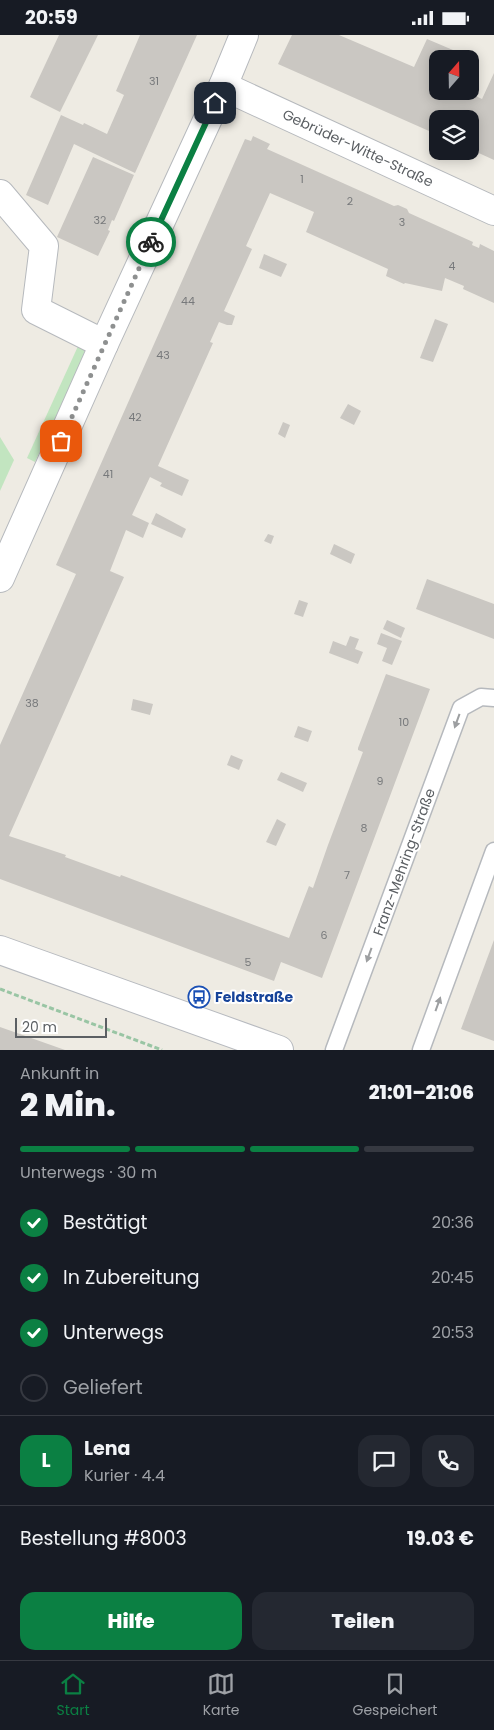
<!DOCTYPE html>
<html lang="de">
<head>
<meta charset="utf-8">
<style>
	:root { --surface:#171b24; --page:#242831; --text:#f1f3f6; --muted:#9ea1a6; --line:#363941; --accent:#0b8043 }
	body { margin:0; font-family:Poppins,sans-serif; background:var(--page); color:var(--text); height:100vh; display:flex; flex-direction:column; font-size:19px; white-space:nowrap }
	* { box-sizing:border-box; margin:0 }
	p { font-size:16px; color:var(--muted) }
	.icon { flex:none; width:28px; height:28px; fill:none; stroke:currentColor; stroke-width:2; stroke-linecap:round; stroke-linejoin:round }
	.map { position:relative; height:1015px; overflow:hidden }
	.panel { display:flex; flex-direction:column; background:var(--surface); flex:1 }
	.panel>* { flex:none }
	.needle { width:32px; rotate:20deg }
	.buttons { position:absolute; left:429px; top:15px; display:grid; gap:10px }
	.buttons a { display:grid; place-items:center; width:50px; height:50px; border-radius:10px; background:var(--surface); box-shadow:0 2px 12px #0003; font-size:25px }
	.scale { position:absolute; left:15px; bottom:12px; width:92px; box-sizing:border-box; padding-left:5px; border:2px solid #5b5f63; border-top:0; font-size:14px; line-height:18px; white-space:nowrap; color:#5b5f63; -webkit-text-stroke:4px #fff; paint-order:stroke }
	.pin { position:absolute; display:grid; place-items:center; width:42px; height:42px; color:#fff; margin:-21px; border-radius:10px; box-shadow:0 2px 8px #0006 }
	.courier { position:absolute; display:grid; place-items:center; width:50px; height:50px; margin:-25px; border:4px solid #0b8043; border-radius:50%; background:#fff; color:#222; box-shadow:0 1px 6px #0007 }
	.overview em { font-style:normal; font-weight:800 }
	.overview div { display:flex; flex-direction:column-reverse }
	.overview { display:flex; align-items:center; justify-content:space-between; height:85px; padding:0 20px }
	h1 { font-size:32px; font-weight:800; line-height:38px }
	.bar { display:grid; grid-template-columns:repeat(4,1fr); gap:8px 5px; align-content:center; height:60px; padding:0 20px }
	.bar i { height:6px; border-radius:4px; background:var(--line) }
	.bar .selected { background:var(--accent) }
	.bar p { grid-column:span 4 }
	.line { display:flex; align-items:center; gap:12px; padding:0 20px; border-top:1px solid var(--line) }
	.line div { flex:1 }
	.round { display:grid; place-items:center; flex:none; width:52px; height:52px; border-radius:15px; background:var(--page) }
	ol { padding:0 20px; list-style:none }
	li { display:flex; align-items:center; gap:15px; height:55px }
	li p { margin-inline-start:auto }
	li .icon { padding:5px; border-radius:50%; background:var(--accent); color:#fff; stroke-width:4 }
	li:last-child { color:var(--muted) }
	li i { width:28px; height:28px; border:2px solid var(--line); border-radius:50% }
	.primary-button { display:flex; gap:10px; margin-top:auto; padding:10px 20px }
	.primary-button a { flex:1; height:58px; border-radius:15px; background:var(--accent); color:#fff; font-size:20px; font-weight:800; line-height:58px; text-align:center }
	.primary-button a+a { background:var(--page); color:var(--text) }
	.status { display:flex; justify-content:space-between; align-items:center; height:35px; padding:0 25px; background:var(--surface); direction:ltr }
	.status svg { height:14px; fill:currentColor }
	.tab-bar { display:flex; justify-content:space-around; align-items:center; height:70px; border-top:1px solid var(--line); background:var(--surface); font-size:14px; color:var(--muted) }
	.tab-bar a { display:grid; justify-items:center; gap:2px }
	.tab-bar .selected { color:var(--accent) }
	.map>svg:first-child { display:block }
	.green { fill:#c2e5c0 }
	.building { fill:#cac7c2 }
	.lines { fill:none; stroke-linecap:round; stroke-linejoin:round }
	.lane-casing { stroke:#b6b9bd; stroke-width:19 }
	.street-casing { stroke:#b6b9bd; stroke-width:30 }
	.secondary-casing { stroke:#b7babf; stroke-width:30 }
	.path { stroke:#99c5a4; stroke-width:3; stroke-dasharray:5 2.5; stroke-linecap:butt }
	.lane { stroke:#fff; stroke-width:16 }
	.street { stroke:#fff; stroke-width:28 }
	.secondary { stroke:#fff; stroke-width:28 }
	.oneway { fill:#9d9fa1 }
	.done { stroke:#8e9090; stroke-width:5; stroke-dasharray:0 9 }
	.route { stroke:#0b8043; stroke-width:6 }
	.labels { text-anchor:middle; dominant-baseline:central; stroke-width:4; stroke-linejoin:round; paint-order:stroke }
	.number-label { font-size:11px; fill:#77797b }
	.street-label { font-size:14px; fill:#5b5f63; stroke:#fff }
	.transit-label { font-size:14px; font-weight:bold; fill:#164399; stroke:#fff; text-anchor:start }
</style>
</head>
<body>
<div class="status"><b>20:59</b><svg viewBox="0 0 49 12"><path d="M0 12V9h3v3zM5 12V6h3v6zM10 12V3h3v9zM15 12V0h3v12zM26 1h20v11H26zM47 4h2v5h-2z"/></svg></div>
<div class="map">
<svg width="494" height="1015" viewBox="0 0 494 1015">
	<rect width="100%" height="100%" fill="#eeebe3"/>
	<g class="green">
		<path d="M79,309L88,312L35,427L27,423Z"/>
		<path d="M0,402L14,425L0,456Z"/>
	</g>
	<g class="building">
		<path d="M59,0H98L60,77L30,62Z"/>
		<path d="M140,0H197L135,138L74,109L48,170L26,160L61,80L83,90L84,88L107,99L124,60L116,56Z"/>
		<path d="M292,0H339L414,32L427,4L460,18L457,24H438V56H465L482,64L494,38V125L470,114V84H438V100L278,29Z"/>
		<path d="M253,101L270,109L267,114L394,171L398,170L407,174L409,178L473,207L472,210L479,213L480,209L494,216V268L463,254L464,251L445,243L442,256L405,248L404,249L386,241L388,234L306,197L314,177L270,158L246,211L252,214L224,276L235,281L232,290H227L219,287L210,307L213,308L158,431L189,445L182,461L160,451L162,448L150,442L132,480L149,488L143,503L126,495L110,536L124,542L9,801L66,820L65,822L120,842L121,840L289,903L309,851L313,853L328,810L363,717L358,715V713L386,639L430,654L322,943L281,927L274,946L0,844V710L76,539L56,530L245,104L251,106Z"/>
		<path d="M93,122L134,140L114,186L112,185L108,195L110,196L98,221L57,202Z"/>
		<path d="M264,219L287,229L281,242L259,233Z"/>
		<path d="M435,284L448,289L433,327L420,323Z"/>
		<path d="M348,369L361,376L354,390L340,383Z"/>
		<path d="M283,387L290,390L285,403L278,399Z"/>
		<path d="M156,478L186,494L182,503L151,489Z"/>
		<path d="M268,499L274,501L271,509L264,506Z"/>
		<path d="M334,509L355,519L351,529L330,519Z"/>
		<path d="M427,544L494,569V604L416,574Z"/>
		<path d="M299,565L308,568L303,582L294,579Z"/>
		<path d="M387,585L405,593L401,603L383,594Z"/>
		<path d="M381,598L402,606L392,630L382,626L387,613L377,609Z"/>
		<path d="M350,601L359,604L355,614L363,617L358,629L329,618L333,606L346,611Z"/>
		<path d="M133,664L153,669L150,680L131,675Z"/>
		<path d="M298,691L312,696L308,707L294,702Z"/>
		<path d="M231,720L243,725L239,735L227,730Z"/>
		<path d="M281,737L307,748L303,757L277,745Z"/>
		<path d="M277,784L286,789L276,811L266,807Z"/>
		<path d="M494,905V1006L461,994Z"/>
		<path d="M0,992L65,1015H0Z"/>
	</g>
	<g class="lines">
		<g class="lane-casing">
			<g id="lane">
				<path d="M334,1015L461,673L481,662L494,663"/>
				<path d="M421,1015L494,816"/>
			</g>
		</g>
		<g class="street-casing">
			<g id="street">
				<path d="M223,51L494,176"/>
				<path d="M0,159L44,211L36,275L104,309"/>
				<path d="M0,543L104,309L223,51L244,0"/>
			</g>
		</g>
		<g class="secondary-casing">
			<path id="secondary" d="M0,915L279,1015"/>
		</g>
		<path class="path" d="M0,954L162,1015"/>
		<use href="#lane" class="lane"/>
		<use href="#street" class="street"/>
		<use href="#secondary" class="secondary"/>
	</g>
	<defs><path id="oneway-solid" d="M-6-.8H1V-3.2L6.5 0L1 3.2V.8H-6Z" transform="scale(1.25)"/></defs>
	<g class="oneway">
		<use href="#oneway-solid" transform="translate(457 686) rotate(110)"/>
		<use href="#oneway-solid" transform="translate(369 920) rotate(110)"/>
		<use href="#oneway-solid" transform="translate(438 969) rotate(-70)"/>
	</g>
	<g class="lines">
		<path class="done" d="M61,406L151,207"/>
		<path class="route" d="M151,207L215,68"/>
	</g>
	<defs>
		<g id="bus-ring" transform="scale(1.125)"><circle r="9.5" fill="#fff" stroke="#1a4fb4" stroke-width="1.5"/><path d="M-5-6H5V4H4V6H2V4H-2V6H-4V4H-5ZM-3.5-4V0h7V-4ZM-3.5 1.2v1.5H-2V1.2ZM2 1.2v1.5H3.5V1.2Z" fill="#1a4fb4"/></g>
	</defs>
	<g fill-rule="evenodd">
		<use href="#bus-ring" x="199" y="962"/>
	</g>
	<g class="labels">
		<g class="number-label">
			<text x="154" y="46">31</text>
			<text x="302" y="144">1</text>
			<text x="350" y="166">2</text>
			<text x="100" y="185">32</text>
			<text x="402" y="187">3</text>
			<text x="452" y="231">4</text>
			<text x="188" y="266">44</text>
			<text x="163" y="320">43</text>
			<text x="135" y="382">42</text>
			<text x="108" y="439">41</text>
			<text x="32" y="668">38</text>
			<text x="404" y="687">10</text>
			<text x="380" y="746">9</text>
			<text x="364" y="793">8</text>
			<text x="347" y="840">7</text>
			<text x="324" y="900">6</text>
			<text x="248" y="927">5</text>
		</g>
		<g class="street-label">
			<text transform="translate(358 113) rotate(25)">Gebrüder-Witte-Straße</text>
			<text transform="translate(404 827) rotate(-70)">Franz-Mehring-Straße</text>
		</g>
		<g class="transit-label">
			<text x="215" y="962">Feldstraße</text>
		</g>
	</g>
</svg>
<div class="buttons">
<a><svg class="needle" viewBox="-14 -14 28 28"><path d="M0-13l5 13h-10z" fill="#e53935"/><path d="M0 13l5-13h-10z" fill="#9ea1a6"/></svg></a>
<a><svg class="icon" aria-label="layers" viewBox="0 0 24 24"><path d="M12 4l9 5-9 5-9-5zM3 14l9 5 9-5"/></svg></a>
</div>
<div class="scale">20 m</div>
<div class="pin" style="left:61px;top:406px;background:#ea580c"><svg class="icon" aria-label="bag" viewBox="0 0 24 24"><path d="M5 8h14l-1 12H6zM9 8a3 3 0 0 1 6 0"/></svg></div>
<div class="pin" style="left:215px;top:68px;background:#1f2937"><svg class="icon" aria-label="home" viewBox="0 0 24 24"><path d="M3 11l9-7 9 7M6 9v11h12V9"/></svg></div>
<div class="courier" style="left:151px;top:207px"><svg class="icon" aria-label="bike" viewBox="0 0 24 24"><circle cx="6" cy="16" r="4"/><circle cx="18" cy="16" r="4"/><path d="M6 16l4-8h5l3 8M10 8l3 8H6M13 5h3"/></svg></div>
</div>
<section class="panel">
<div class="overview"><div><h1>2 Min.</h1><p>Ankunft in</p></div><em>21:01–21:06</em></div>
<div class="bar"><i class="selected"></i><i class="selected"></i><i class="selected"></i><i></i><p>Unterwegs · 30 m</p></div>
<ol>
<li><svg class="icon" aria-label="check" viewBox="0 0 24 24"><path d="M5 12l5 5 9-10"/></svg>Bestätigt<p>20:36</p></li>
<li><svg class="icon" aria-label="check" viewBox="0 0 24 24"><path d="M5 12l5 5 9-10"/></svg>In Zubereitung<p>20:45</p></li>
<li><svg class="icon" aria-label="check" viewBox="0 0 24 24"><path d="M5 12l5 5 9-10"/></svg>Unterwegs<p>20:53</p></li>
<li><i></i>Geliefert</li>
</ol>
<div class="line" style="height:90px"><b class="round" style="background:var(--accent);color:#fff">L</b><div><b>Lena</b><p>Kurier · 4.4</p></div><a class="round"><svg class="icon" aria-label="chat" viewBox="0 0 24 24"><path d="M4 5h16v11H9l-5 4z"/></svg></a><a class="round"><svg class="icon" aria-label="phone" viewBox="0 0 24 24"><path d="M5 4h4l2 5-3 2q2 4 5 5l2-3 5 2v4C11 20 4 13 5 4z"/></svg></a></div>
<div class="line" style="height:65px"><div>Bestellung #8003</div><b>19.03 €</b></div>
<div class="primary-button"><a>Hilfe</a><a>Teilen</a></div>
</section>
<nav class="tab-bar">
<a class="selected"><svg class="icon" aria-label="home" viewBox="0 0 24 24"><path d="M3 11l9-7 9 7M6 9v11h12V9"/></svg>Start</a>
<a><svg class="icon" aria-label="map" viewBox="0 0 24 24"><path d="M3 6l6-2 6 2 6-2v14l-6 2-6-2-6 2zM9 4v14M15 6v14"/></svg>Karte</a>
<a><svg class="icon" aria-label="saved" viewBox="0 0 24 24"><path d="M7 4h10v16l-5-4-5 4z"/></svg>Gespeichert</a>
</nav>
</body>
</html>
